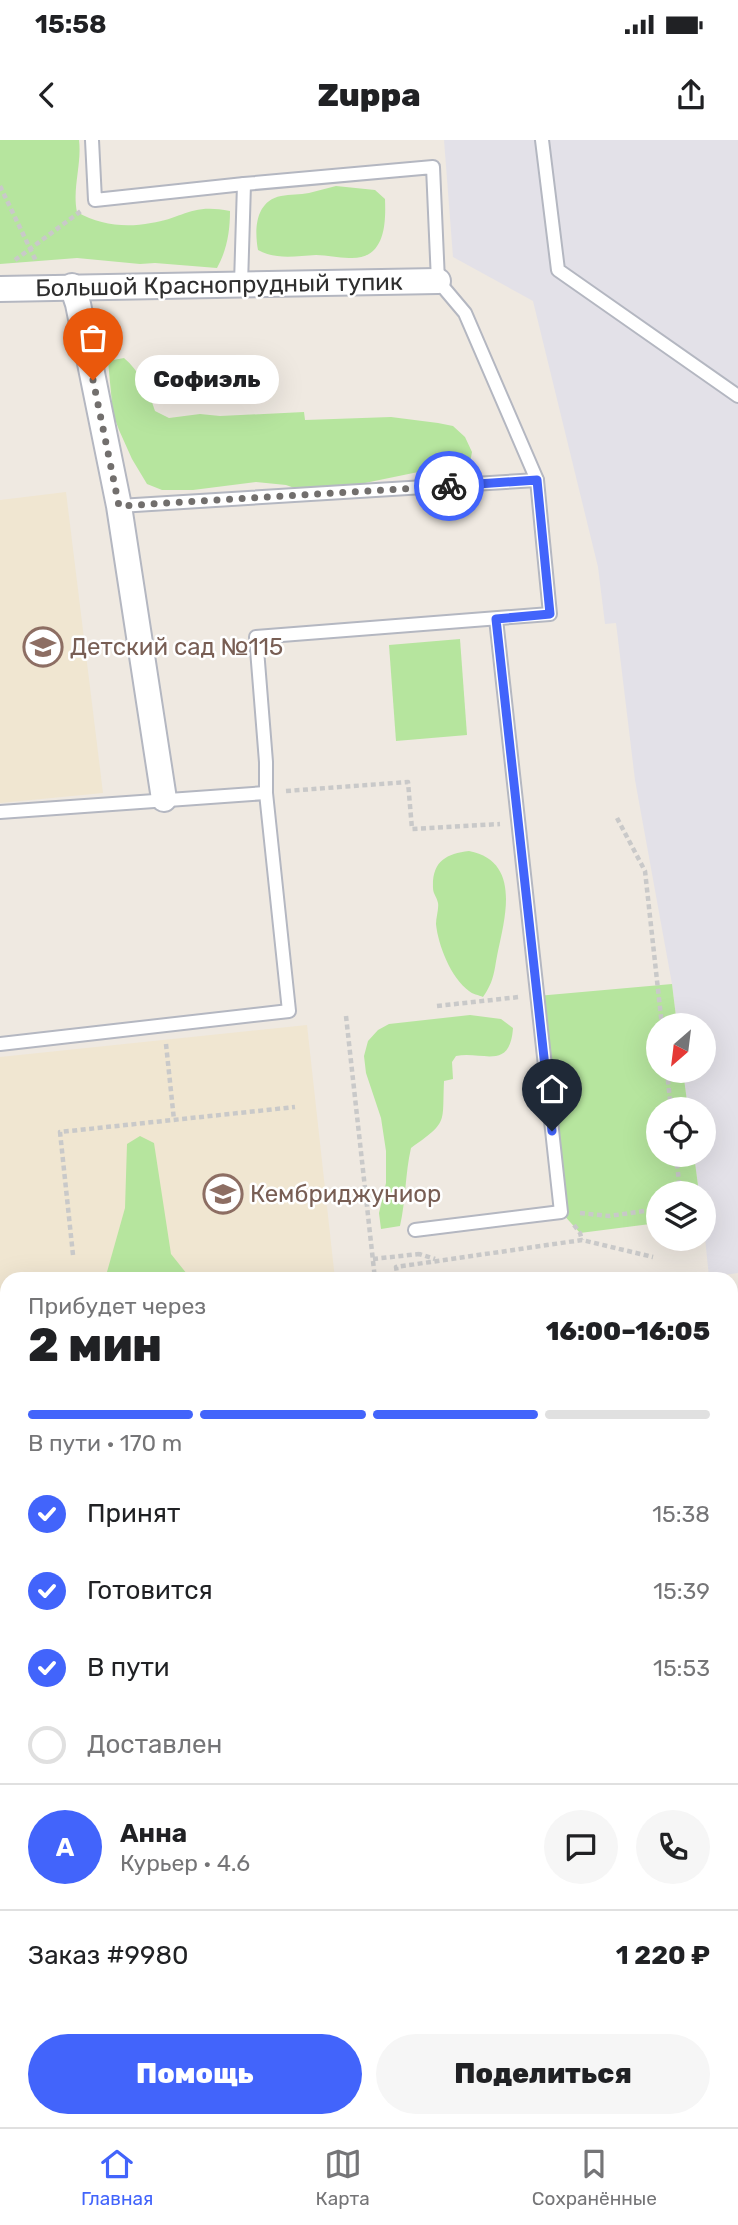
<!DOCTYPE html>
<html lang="ru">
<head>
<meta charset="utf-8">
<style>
	:root { --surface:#fff; --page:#f6f6f6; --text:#202124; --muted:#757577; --line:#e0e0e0; --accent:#4264fb }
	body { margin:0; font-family:Rubik,sans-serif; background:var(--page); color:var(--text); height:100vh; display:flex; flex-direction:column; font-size:26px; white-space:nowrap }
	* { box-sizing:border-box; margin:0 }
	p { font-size:23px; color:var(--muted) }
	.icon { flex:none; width:38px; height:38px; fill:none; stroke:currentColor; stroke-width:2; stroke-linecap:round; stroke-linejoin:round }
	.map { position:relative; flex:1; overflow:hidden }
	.drawer { position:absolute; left:0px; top:1132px; width:738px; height:856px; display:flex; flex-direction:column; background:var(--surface); border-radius:21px 21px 0 0; box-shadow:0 7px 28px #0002 }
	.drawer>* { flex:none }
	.needle { width:46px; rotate:208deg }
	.tools { position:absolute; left:646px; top:873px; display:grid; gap:14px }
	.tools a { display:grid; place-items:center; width:70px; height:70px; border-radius:50%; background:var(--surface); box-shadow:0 7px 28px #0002; font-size:35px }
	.pin { position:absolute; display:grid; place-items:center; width:60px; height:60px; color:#fff; margin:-72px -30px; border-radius:50% 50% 50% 0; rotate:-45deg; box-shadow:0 0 7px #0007 }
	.pin .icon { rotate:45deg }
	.courier { position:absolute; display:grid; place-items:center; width:70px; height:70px; margin:-35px; border:5px solid #4264fb; border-radius:50%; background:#fff; color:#222; box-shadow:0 2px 9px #0007 }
	.bubble { position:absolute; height:49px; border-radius:24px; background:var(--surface); box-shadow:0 7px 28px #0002; font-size:23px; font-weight:800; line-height:49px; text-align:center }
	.overview em { font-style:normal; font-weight:800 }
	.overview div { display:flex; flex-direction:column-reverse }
	.overview { display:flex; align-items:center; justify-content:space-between; height:119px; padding:0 28px }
	h1 { font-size:46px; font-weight:800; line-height:52px }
	.bar { display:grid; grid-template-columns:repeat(4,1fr); gap:10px 7px; align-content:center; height:84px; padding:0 28px }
	.bar i { height:9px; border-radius:5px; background:var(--line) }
	.bar .on { background:var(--accent) }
	.bar p { grid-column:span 4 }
	.line { display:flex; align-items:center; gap:18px; padding:0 28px; border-top:2px solid var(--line) }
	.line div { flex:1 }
	.round { display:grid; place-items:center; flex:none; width:74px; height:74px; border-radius:37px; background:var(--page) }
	ol { padding:0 28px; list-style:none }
	li { display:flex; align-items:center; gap:21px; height:77px }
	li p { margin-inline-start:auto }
	li .icon { padding:7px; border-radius:50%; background:var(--accent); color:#fff; stroke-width:4 }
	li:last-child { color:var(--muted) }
	li i { width:38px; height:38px; border:4px solid var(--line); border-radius:50% }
	.primary-button { display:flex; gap:14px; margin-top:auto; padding:14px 28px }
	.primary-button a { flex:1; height:80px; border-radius:42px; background:var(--accent); color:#fff; font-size:28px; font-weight:800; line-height:80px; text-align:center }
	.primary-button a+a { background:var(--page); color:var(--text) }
	.status { display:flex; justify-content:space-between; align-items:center; height:49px; padding:0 35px; background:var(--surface); direction:ltr }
	.status svg { height:19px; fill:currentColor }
	header { display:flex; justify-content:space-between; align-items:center; height:91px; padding:0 28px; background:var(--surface); font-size:32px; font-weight:800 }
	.tab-bar { display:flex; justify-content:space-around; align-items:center; height:98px; border-top:2px solid var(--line); background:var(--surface); font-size:19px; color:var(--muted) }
	.tab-bar a { display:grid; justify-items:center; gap:4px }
	.tab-bar .on { color:var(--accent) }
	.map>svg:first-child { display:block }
	.industrial { fill:#e3e1e8 }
	.education { fill:#f0e6d1 }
	.green { fill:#b6e59e }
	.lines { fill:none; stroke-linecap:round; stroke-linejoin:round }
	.service-casing { stroke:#b4b7c1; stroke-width:16 }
	.minor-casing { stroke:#b4b7c1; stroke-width:28 }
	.path { stroke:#c9c9c9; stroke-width:4.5; stroke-dasharray:5 3.5; stroke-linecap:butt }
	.service { stroke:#fff; stroke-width:12 }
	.minor { stroke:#fff; stroke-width:24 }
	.done { stroke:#726f6d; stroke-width:7; stroke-dasharray:0 12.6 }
	.route { stroke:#4264fb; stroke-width:9 }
	.labels { text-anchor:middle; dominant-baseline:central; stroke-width:5; stroke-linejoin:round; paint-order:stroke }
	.street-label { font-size:24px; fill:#2e2e2e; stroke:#fff }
	.education-label { font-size:24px; fill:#785e54; stroke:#fff; text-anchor:start }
</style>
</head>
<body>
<div class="status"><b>15:58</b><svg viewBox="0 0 49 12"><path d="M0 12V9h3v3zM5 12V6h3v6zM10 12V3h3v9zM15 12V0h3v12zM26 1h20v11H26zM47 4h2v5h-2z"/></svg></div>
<header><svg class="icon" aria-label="back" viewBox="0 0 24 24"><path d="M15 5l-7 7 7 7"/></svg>Zuppa<svg class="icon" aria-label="share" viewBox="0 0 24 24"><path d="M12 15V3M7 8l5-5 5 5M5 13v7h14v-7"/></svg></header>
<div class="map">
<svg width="738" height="1987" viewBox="0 0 738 1987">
	<rect width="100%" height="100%" fill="#efe9e1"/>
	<path class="industrial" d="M444,0H738V1133L709,1137L704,1088V1054L699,1053L694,1015H704V970L688,969L683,931H704V886L677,885L672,844L635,640L616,483L605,484L598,427L533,161L453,117Z"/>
	<g class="education">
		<path d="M66,352L103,653L0,663V360Z"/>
		<path d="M307,885L335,1139H7V1243H0V917Z"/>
	</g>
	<g class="green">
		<path d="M0,0H79C82,24 72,48 77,72C100,85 125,88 151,83C184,78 191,63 230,71C230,91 227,110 217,128L155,123L140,124L77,118L0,124Z"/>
		<path d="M336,46L375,50L385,59C386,85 385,120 349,118C338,118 327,115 316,115C296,116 276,120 258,110C254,88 256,61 281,56C290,54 300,55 309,53C318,51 327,48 336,46Z"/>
		<path d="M124,218C139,230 149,252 155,271L169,278L200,274L220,276L304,272L305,280L391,277L438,283L453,286L465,297L472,312L469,328L454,332L423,331L331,350H300L286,345L256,342L193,350H162L147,344L132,319L119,290L113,274L108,221Z"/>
		<path d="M460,499L467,595L396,601L389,505Z"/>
		<path d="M469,711C520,721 506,774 498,811C494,830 495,840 483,857C479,855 472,854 469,851C451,838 438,805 436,784C436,777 439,769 438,763C437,757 433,754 433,748C432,721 446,714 469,711Z"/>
		<path d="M672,844L677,885L658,886V931H683L688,969L658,970V1015H694L699,1053L658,1054V1083L580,1093L561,1072L537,856Z"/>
		<path d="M470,875L501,879L513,888C510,931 483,911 456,916L452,922L453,939L444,941C442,984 449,981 411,1008C405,1034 406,1060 400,1086L381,1089L379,1073L386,1043V1011L381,978L366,933L364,916L368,901L378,890L389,884Z"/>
		<path d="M140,996L154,1003L171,1114L191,1139H105L125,1068L127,1004Z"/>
		<path d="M202,1981H395L397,1984L395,1987H194Z"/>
	</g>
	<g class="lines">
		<g class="service-casing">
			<g id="service">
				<path d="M92,0L95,60L244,44L241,144"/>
				<path d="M542,0L558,130L738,256"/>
				<path d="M119,366L537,340"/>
				<path d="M0,672L266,653"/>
				<path d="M0,904L289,871L266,653V622L256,497L550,474L537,340L465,173L438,141L433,27L244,44"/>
				<path d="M415,1090L561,1072L496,479"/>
				<path d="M0,1260L7,1259"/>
				<path d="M0,1625L7,1623"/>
				<path d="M732,1644L738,1659"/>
			</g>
		</g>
		<g class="minor-casing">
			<g id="minor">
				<path d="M72,146L78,164L119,366L164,659"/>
				<path d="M0,149L438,141"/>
				<path d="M732,1364H738"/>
				<path d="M0,1490L7,1488"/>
				<path d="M732,1903H738"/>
				<path d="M0,1977L7,1976"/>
			</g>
		</g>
		<g class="path">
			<path d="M0,46L36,121"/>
			<path d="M15,120L81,71"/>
			<path d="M286,651L408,642L412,689L500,684"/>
			<path d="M617,678L645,731L662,886"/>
			<path d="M437,866L519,857"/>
			<path d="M346,876L375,1139"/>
			<path d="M166,904L174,980"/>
			<path d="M667,931L671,970"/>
			<path d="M676,1015L680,1051L679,1054"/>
			<path d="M580,1073L609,1076L658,1069"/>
			<path d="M574,1085L580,1093L582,1100"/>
			<path d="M419,1112V1114L435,1119"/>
			<path d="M73,1115L60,992L295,967"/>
			<path d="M373,1119L419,1114"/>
			<path d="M398,1139L396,1127L582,1100L653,1117"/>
			<path d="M735,1694L738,1712"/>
			<path d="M551,1981V1987"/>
		</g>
		<use href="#service" class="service"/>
		<use href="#minor" class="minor"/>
	</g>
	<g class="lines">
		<path class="done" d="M93,240L119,366L449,346"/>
		<path class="route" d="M449,346L537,340L550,474L496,479L552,991"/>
	</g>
	<defs>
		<g id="school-ring" transform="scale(2.0125)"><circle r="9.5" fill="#fff" stroke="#8d6e63" stroke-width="1.5"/><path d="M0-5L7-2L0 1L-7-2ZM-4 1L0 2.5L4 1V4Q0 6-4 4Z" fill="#8d6e63"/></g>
	</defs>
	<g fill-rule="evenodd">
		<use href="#school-ring" x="43" y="507"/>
		<use href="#school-ring" x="223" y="1054"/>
	</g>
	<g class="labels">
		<g class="street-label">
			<text transform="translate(219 145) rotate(-1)">Большой Краснопрудный тупик</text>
		</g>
		<g class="education-label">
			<text x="70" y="507">Детский сад №115</text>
			<text x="250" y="1054">Кембриджуниор</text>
		</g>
	</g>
</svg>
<div class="tools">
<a><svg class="needle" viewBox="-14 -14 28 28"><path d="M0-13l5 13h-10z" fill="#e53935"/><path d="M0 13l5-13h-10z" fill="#757577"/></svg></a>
<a><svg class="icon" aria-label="locate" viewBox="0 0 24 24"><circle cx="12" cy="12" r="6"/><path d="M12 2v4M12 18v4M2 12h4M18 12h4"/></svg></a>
<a><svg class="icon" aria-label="layers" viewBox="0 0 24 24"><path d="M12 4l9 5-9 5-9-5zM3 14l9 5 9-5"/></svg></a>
</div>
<div class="pin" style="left:93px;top:240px;background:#ea580c"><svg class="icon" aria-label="bag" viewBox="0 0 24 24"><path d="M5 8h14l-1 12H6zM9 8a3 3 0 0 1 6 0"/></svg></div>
<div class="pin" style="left:552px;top:991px;background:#1f2937"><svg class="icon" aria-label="home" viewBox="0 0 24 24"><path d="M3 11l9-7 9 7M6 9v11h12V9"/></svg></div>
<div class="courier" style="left:449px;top:346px"><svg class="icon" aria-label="bike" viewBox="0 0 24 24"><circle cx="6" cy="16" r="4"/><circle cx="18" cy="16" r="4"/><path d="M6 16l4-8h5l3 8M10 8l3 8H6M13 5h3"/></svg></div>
<div class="bubble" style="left:135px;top:215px;width:144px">Софиэль</div>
<section class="drawer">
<div class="overview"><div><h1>2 мин</h1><p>Прибудет через</p></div><em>16:00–16:05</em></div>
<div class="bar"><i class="on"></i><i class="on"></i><i class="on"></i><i></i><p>В пути · 170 m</p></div>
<ol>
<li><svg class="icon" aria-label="check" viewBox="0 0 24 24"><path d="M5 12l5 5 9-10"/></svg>Принят<p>15:38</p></li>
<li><svg class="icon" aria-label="check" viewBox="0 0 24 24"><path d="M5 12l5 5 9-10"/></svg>Готовится<p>15:39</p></li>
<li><svg class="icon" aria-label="check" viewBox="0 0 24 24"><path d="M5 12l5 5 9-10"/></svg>В пути<p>15:53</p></li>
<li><i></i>Доставлен</li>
</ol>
<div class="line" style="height:126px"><b class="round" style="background:var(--accent);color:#fff">А</b><div><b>Анна</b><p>Курьер · 4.6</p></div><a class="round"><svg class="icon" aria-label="chat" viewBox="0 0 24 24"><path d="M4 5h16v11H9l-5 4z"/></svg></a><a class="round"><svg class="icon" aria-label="phone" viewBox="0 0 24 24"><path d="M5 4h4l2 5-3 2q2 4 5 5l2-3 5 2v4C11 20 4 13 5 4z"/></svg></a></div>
<div class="line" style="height:91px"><div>Заказ #9980</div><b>1 220 ₽</b></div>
<div class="primary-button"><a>Помощь</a><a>Поделиться</a></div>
</section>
</div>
<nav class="tab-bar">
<a class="on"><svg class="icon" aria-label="home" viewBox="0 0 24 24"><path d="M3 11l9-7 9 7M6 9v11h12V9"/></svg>Главная</a>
<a><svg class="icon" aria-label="map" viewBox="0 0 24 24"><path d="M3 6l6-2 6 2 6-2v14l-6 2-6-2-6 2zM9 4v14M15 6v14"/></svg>Карта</a>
<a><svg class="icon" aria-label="saved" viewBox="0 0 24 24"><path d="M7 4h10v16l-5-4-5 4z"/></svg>Сохранённые</a>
</nav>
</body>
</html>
